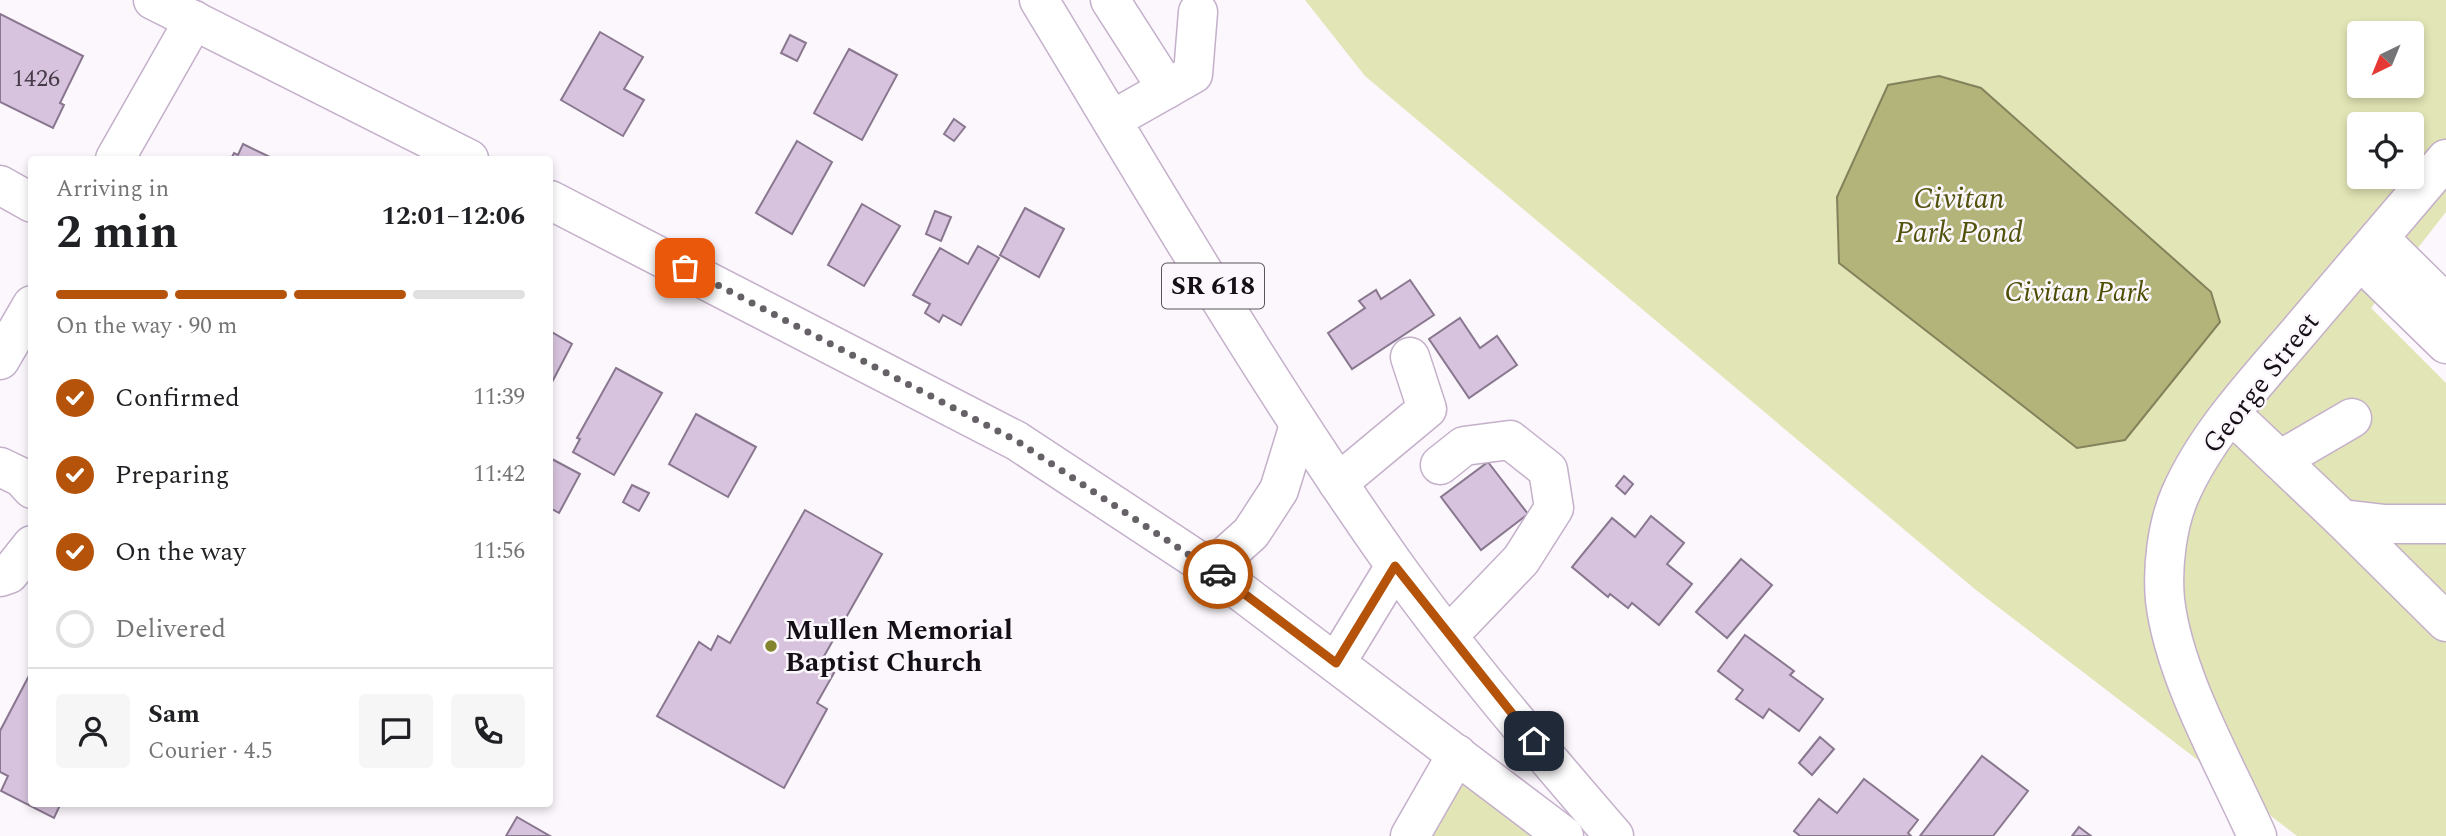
<!DOCTYPE html>
<html lang="en">
<head>
<meta charset="utf-8">
<style>
	:root { --surface:#fff; --page:#f6f6f6; --text:#202124; --muted:#757577; --line:#e0e0e0; --accent:#b45309 }
	body { margin:0; font-family:Spectral,serif; background:var(--page); color:var(--text); height:100vh; display:flex; flex-direction:column; font-size:26px; white-space:nowrap }
	* { box-sizing:border-box; margin:0 }
	p { font-size:23px; color:var(--muted) }
	.icon { flex:none; width:38px; height:38px; fill:none; stroke:currentColor; stroke-width:2; stroke-linecap:round; stroke-linejoin:round }
	.map { position:relative; flex:1; overflow:hidden }
	.panel { position:absolute; left:28px; top:156px; width:525px; height:651px; display:flex; flex-direction:column; background:var(--surface); border-radius:7px; box-shadow:0 4px 10px #0003 }
	.panel>* { flex:none }
	.needle { width:46px; rotate:223deg }
	.controls { position:absolute; left:2347px; top:21px; display:grid; gap:14px }
	.controls a { display:grid; place-items:center; width:77px; height:77px; border-radius:7px; background:var(--surface); box-shadow:0 4px 10px #0003; font-size:35px }
	.pin { position:absolute; display:grid; place-items:center; width:60px; height:60px; color:#fff; margin:-30px; border-radius:14px; box-shadow:0 4px 10px #0006 }
	.courier { position:absolute; display:grid; place-items:center; width:70px; height:70px; margin:-35px; border:5px solid #b45309; border-radius:50%; background:#fff; color:#222; box-shadow:0 2px 9px #0007 }
	.head em { font-style:normal; font-weight:700 }
	.head div { display:flex; flex-direction:column-reverse }
	.head { display:flex; align-items:center; justify-content:space-between; height:119px; padding:0 28px }
	h1 { font-size:46px; font-weight:700; line-height:52px }
	.bar { display:grid; grid-template-columns:repeat(4,1fr); gap:10px 7px; align-content:center; height:84px; padding:0 28px }
	.bar i { height:9px; border-radius:5px; background:var(--line) }
	.bar .selected { background:var(--accent) }
	.bar p { grid-column:span 4 }
	.line { display:flex; align-items:center; gap:18px; padding:0 28px; border-top:2px solid var(--line) }
	.line div { flex:1 }
	.round { display:grid; place-items:center; flex:none; width:74px; height:74px; border-radius:7px; background:var(--page) }
	ol { padding:0 28px; list-style:none }
	li { display:flex; align-items:center; gap:21px; height:77px }
	li p { margin-inline-start:auto }
	li .icon { padding:7px; border-radius:50%; background:var(--accent); color:#fff; stroke-width:4 }
	li:last-child { color:var(--muted) }
	li i { width:38px; height:38px; border:4px solid var(--line); border-radius:50% }
	.map>svg:first-child { display:block }
	.green { fill:#e2e5b5; fill-rule:evenodd }
	.water { fill:#b2b479; stroke:#83825c; stroke-width:2 }
	.building { fill:#d7c3dd; stroke:#89768f; stroke-width:2 }
	.lines { fill:none; stroke-linecap:round; stroke-linejoin:round }
	.minor-casing { stroke:#c4b0ca; stroke-width:41 }
	.major-casing { stroke:#c4b0ca; stroke-width:41 }
	.minor { stroke:#fff; stroke-width:38 }
	.major { stroke:#fff; stroke-width:38 }
	.done { stroke:#666067; stroke-width:7; stroke-dasharray:0 12.6 }
	.route { stroke:#b45309; stroke-width:9 }
	.poi-dot { fill:#83842e; stroke:#fbf7fc; stroke-width:2.5 }
	.labels { text-anchor:middle; dominant-baseline:central; stroke-width:5; stroke-linejoin:round; paint-order:stroke }
	.number-label { font-size:24px; fill:#463b48 }
	.shield { fill:#fbf7fc; stroke:#5a545c; stroke-width:2 }
	.shield-label { font-size:26px; font-weight:bold; fill:#150e17 }
	.park-label { font-size:28px; font-style:italic; fill:#4d4d04; stroke:#fbf7fc }
	.street-label { font-size:28px; fill:#150e17; stroke:#fbf7fc }
	.poi-label { font-size:28px; font-weight:bold; fill:#150e17; stroke:#fbf7fc; text-anchor:start }
	.water-label { font-size:30px; font-style:italic; fill:#53530e; stroke:#fbf7fc }
</style>
</head>
<body>
<div class="map">
<svg width="2446" height="836" viewBox="0 0 2446 836">
	<rect width="100%" height="100%" fill="#fbf7fc"/>
	<g class="green">
		<path d="M1305,0H2446V212L2371,308L2446,383V836H2297L1976,590L1365,76ZM2359,33H2412V86H2359ZM2359,124H2412V177H2359Z"/>
		<path d="M1457,754L1564,836H1410Z"/>
	</g>
	<path class="water" d="M1939,76L1981,88L2211,292L2220,322L2125,440L2077,448L1839,263L1837,197L1888,85Z"/>
	<g class="building">
		<path d="M0,14L83,56L60,103L64,105L53,128L0,102Z"/>
		<path d="M600,32L643,57L624,89L644,100L623,136L561,100Z"/>
		<path d="M790,35L806,43L797,61L781,53Z"/>
		<path d="M849,49L897,75L862,140L814,113Z"/>
		<path d="M954,119L965,127L954,141L944,134Z"/>
		<path d="M797,141L832,162L792,234L756,213Z"/>
		<path d="M243,144L274,159H231L234,153L238,155Z"/>
		<path d="M862,204L900,226L864,286L828,265Z"/>
		<path d="M1025,208L1064,229L1039,277L1000,255Z"/>
		<path d="M935,211L951,217L941,241L926,234Z"/>
		<path d="M978,246L999,258L961,325L943,315L939,322L925,313L930,304L913,295L940,248L968,264Z"/>
		<path d="M1410,280L1434,315L1352,369L1328,333L1365,308L1359,301L1376,290L1381,299Z"/>
		<path d="M1460,318L1480,348L1497,336L1517,365L1469,398L1429,339Z"/>
		<path d="M550,331L572,344L550,386Z"/>
		<path d="M616,368L662,393L614,475L573,452L580,439L577,438Z"/>
		<path d="M696,414L756,447L728,497L669,464Z"/>
		<path d="M550,458L580,474L559,513L550,508Z"/>
		<path d="M1488,462L1528,514L1481,550L1441,497Z"/>
		<path d="M1624,476L1633,484L1625,494L1616,486Z"/>
		<path d="M632,485L649,493L639,511L623,502Z"/>
		<path d="M805,510L882,554L819,665L834,673L817,703L827,709L784,788L657,716L699,642L711,650L718,636L730,643Z"/>
		<path d="M1651,516L1684,543L1667,564L1692,584L1659,625L1632,603L1628,608L1610,594L1608,597L1572,567L1612,518L1635,537Z"/>
		<path d="M1741,559L1772,585L1727,638L1696,612Z"/>
		<path d="M1745,635L1794,671L1790,675L1823,699L1799,731L1769,709L1763,718L1736,699L1743,690L1718,671Z"/>
		<path d="M32,670V803H61L54,818L1,791L8,776L0,772V731Z"/>
		<path d="M1820,737L1834,749L1812,775L1799,763Z"/>
		<path d="M1982,756L2028,791L1993,836H1920Z"/>
		<path d="M1864,779L1918,820L1908,833L1911,836H1800L1794,831L1819,799L1837,813Z"/>
		<path d="M517,817L550,836H506Z"/>
		<path d="M2079,827L2091,836H2072Z"/>
	</g>
	<g class="lines">
		<g class="minor-casing">
			<g id="minor">
				<path d="M153,0L469,159"/>
				<path d="M1110,0L1167,89"/>
				<path d="M1112,120L1193,74L1198,12"/>
				<path d="M115,159L194,20"/>
				<path d="M0,185L32,203"/>
				<path d="M550,200L1017,441L1211,569L1564,836"/>
				<path d="M2379,238L2446,304"/>
				<path d="M2360,260L2446,344"/>
				<path d="M0,360L32,305"/>
				<path d="M2227,419L2245,427L2342,519"/>
				<path d="M2280,460L2352,418"/>
				<path d="M1440,465L1464,446L1510,440L1548,470L1554,508L1521,560L1449,635"/>
				<path d="M0,467L21,477L32,489"/>
				<path d="M1338,483L1427,409L1410,357"/>
				<path d="M2446,524H2385L2342,519L2446,622"/>
				<path d="M1211,569L1251,533L1279,490L1299,425"/>
				<path d="M0,577L9,574L32,545"/>
				<path d="M1336,663L1395,566"/>
				<path d="M1410,836L1457,754"/>
				<path d="M2257,836C2225,764 2174,677 2165,600C2162,567 2167,525 2180,495C2206,435 2256,382 2298,333C2347,275 2397,217 2446,159"/>
			</g>
		</g>
		<g class="major-casing">
			<path id="major" d="M1039,0C1154,190 1266,383 1394,564C1462,659 1538,748 1614,836"/>
		</g>
		<use href="#minor" class="minor"/>
		<use href="#major" class="major"/>
	</g>
	<g class="lines">
		<path class="done" d="M685,268L1017,441L1218,574"/>
		<path class="route" d="M1218,574L1336,663L1395,566L1534,741"/>
	</g>
	<circle class="poi-dot" cx="771" cy="646" r="7"/>
	<g class="labels">
		<g class="number-label">
			<text x="36" y="79">1426</text>
		</g>
		<rect class="shield" x="1162" y="263.5" width="102" height="45" rx="5"/>
		<g class="shield-label">
			<text x="1213" y="286">SR 618</text>
		</g>
		<g class="park-label">
			<text x="2077" y="292">Civitan Park</text>
		</g>
		<g class="street-label">
			<text transform="translate(2261 383) rotate(-52)">George Street</text>
		</g>
		<g class="poi-label">
			<text x="785" y="630">Mullen Memorial<tspan x="785" dy="32">Baptist Church</tspan></text>
		</g>
		<g class="water-label">
			<text x="1959" y="199">Civitan<tspan x="1959" dy="34">Park Pond</tspan></text>
		</g>
	</g>
</svg>
<div class="controls">
<a><svg class="needle" viewBox="-14 -14 28 28"><path d="M0-13l5 13h-10z" fill="#e53935"/><path d="M0 13l5-13h-10z" fill="#757577"/></svg></a>
<a><svg class="icon" aria-label="locate" viewBox="0 0 24 24"><circle cx="12" cy="12" r="6"/><path d="M12 2v4M12 18v4M2 12h4M18 12h4"/></svg></a>
</div>
<div class="pin" style="left:685px;top:268px;background:#ea580c"><svg class="icon" aria-label="bag" viewBox="0 0 24 24"><path d="M5 8h14l-1 12H6zM9 8a3 3 0 0 1 6 0"/></svg></div>
<div class="pin" style="left:1534px;top:741px;background:#1f2937"><svg class="icon" aria-label="home" viewBox="0 0 24 24"><path d="M3 11l9-7 9 7M6 9v11h12V9"/></svg></div>
<div class="courier" style="left:1218px;top:574px"><svg class="icon" aria-label="car" viewBox="0 0 24 24"><path d="M5 17H2v-5l4-1 3-4h7l3 4 3 1v5h-3M9 17h6M6 11h13"/><circle cx="7" cy="17" r="2"/><circle cx="17" cy="17" r="2"/></svg></div>
<section class="panel">
<div class="head"><div><h1>2 min</h1><p>Arriving in</p></div><em>12:01–12:06</em></div>
<div class="bar"><i class="selected"></i><i class="selected"></i><i class="selected"></i><i></i><p>On the way · 90 m</p></div>
<ol>
<li><svg class="icon" aria-label="check" viewBox="0 0 24 24"><path d="M5 12l5 5 9-10"/></svg>Confirmed<p>11:39</p></li>
<li><svg class="icon" aria-label="check" viewBox="0 0 24 24"><path d="M5 12l5 5 9-10"/></svg>Preparing<p>11:42</p></li>
<li><svg class="icon" aria-label="check" viewBox="0 0 24 24"><path d="M5 12l5 5 9-10"/></svg>On the way<p>11:56</p></li>
<li><i></i>Delivered</li>
</ol>
<div class="line" style="height:126px"><a class="round"><svg class="icon" aria-label="person" viewBox="0 0 24 24"><circle cx="12" cy="8" r="4"/><path d="M4 21q1-7 8-7t8 7"/></svg></a><div><b>Sam</b><p>Courier · 4.5</p></div><a class="round"><svg class="icon" aria-label="chat" viewBox="0 0 24 24"><path d="M4 5h16v11H9l-5 4z"/></svg></a><a class="round"><svg class="icon" aria-label="phone" viewBox="0 0 24 24"><path d="M5 4h4l2 5-3 2q2 4 5 5l2-3 5 2v4C11 20 4 13 5 4z"/></svg></a></div>
</section>
</div>
</body>
</html>
